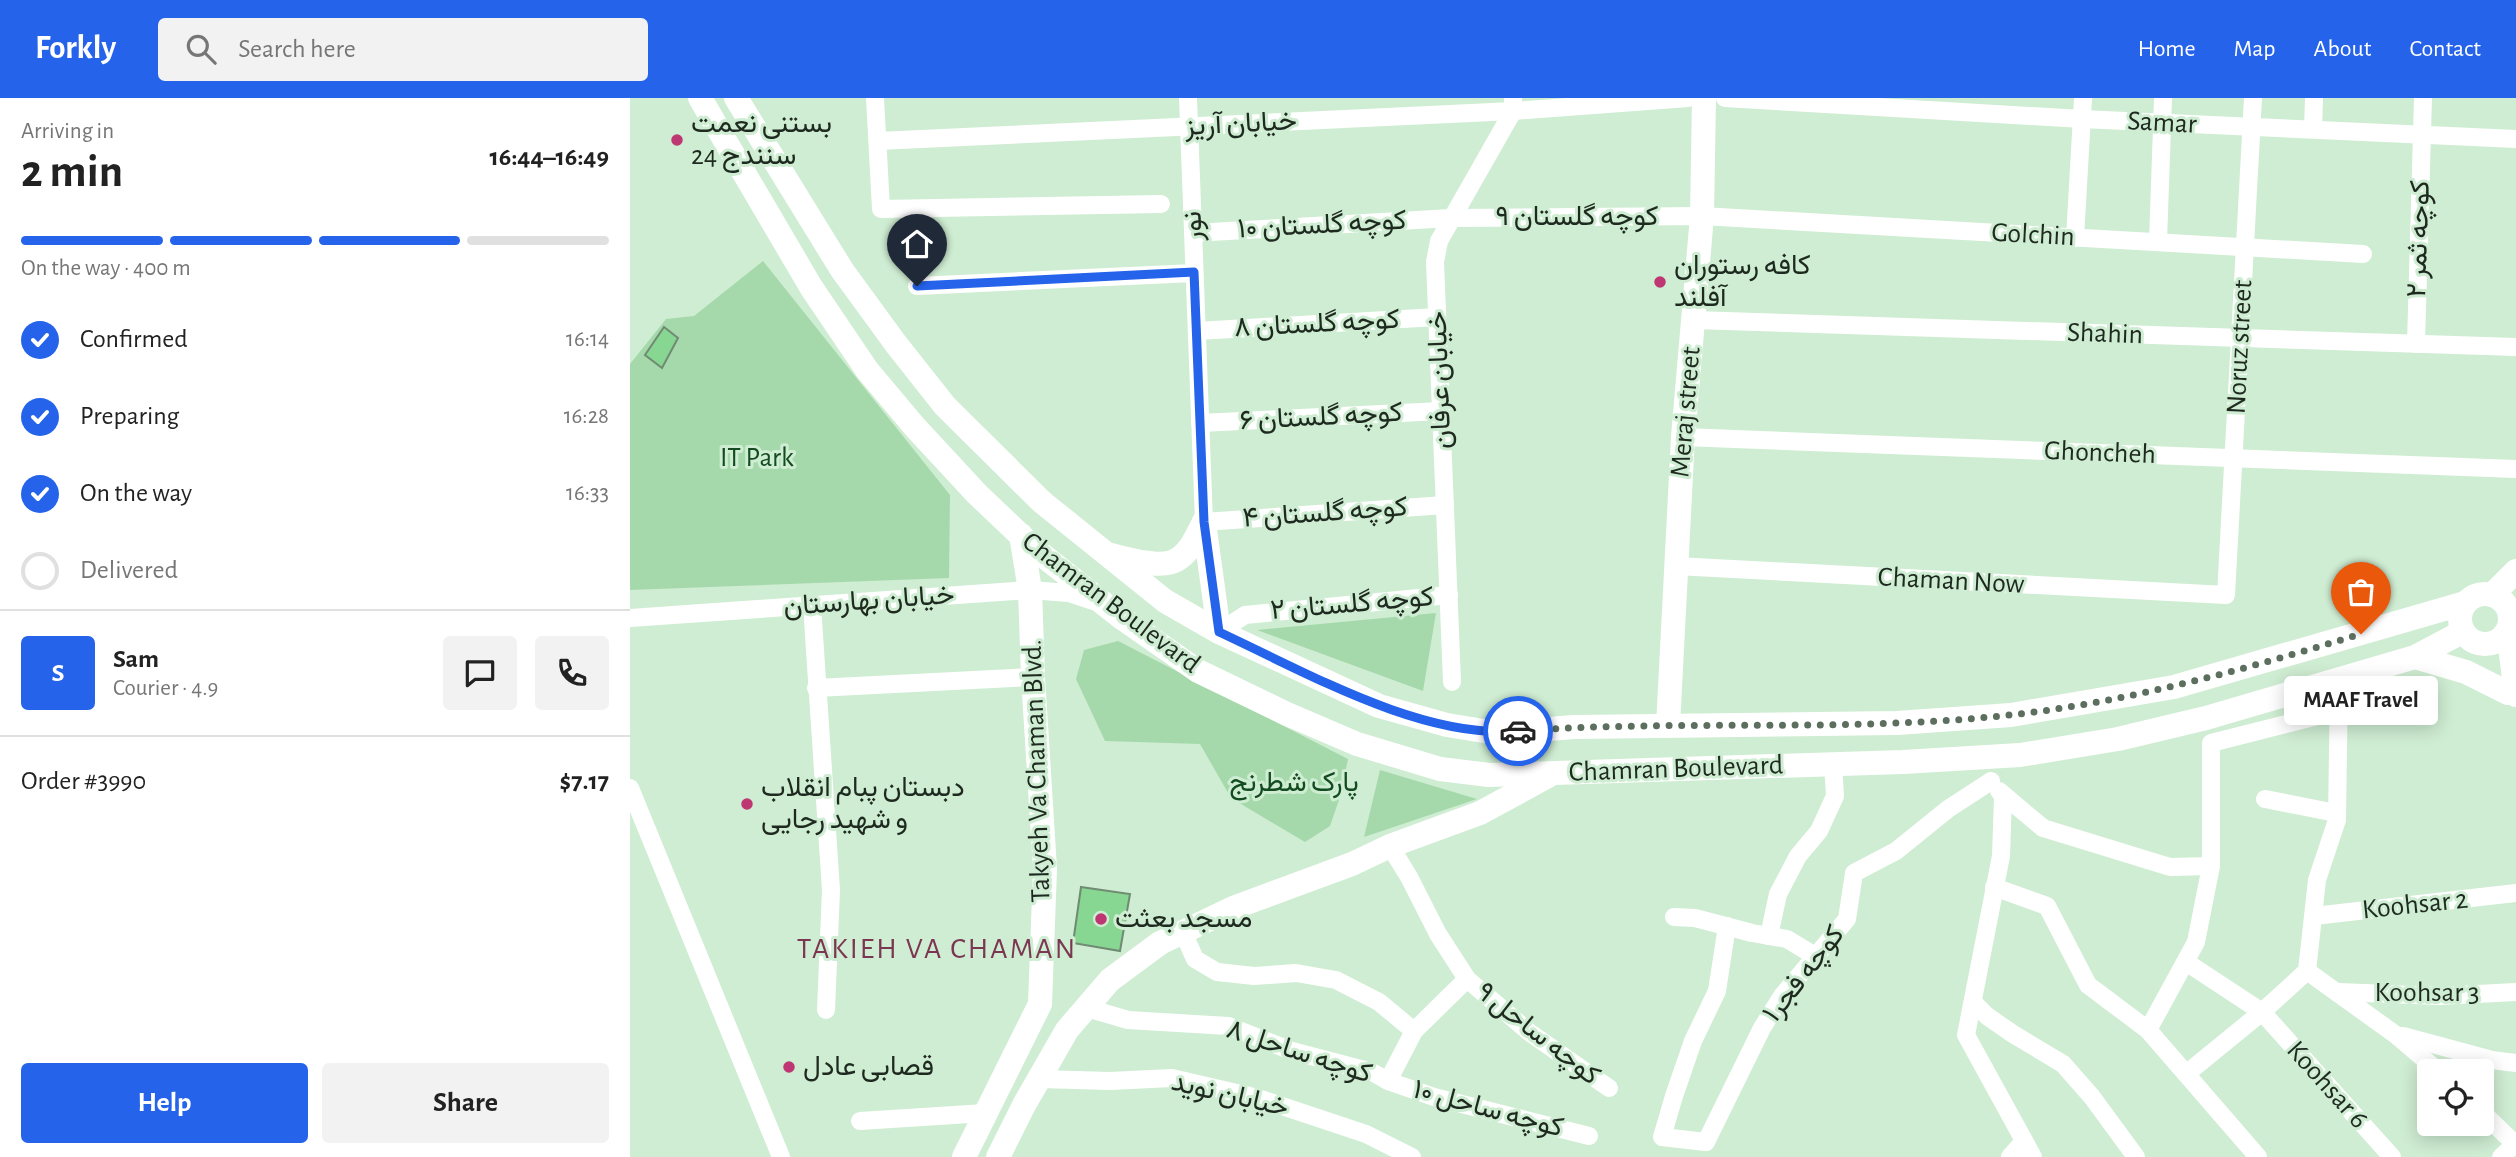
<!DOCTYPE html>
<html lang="en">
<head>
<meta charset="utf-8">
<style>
	:root { --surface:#fff; --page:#f2f2f2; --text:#222; --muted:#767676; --line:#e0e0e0; --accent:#2563eb }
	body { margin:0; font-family:"Alegreya Sans",Vazirmatn,sans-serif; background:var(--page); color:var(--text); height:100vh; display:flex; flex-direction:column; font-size:26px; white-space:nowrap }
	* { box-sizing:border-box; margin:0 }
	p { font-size:23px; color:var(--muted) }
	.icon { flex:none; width:38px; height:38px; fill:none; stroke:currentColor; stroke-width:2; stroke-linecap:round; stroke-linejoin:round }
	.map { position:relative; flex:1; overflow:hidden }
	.details { display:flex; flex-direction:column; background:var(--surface); width:630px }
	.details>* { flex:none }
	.buttons { position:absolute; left:1787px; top:961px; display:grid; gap:14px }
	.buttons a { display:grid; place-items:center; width:77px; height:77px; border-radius:7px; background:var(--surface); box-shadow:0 4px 18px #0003; font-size:35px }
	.pin { position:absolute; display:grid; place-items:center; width:60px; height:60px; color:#fff; margin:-72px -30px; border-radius:50% 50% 50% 0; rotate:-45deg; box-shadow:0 0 7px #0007 }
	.pin .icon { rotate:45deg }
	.courier { position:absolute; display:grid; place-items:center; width:70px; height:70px; margin:-35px; border:5px solid #2563eb; border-radius:50%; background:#fff; color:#222; box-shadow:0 2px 9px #0007 }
	.bubble { position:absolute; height:49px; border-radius:7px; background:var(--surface); box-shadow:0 4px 18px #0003; font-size:23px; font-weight:600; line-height:49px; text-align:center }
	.head em { font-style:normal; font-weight:600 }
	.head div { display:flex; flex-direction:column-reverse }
	.head { display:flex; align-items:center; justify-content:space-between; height:119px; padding:0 21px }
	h1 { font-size:46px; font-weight:600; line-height:52px }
	.bar { display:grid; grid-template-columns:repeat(4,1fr); gap:10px 7px; align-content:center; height:84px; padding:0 21px }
	.bar i { height:9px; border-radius:5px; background:var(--line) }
	.bar .current { background:var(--accent) }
	.bar p { grid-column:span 4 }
	.line { display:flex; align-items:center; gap:18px; padding:0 21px; border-top:2px solid var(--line) }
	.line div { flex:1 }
	.round { display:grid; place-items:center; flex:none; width:74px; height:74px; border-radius:7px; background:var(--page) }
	ol { padding:0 21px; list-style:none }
	li { display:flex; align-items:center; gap:21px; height:77px }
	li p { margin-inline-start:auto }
	li .icon { padding:7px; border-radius:50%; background:var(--accent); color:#fff; stroke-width:4 }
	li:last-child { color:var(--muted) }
	li i { width:38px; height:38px; border:4px solid var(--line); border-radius:50% }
	.action { display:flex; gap:14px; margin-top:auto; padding:14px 21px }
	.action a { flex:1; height:80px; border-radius:7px; background:var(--accent); color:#fff; font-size:28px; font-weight:600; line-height:80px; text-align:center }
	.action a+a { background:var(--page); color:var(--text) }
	header { display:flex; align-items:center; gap:42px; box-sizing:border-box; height:98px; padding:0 35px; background:var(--accent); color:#fff }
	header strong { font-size:33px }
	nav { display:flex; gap:38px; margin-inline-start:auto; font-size:24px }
	.search { width:490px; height:63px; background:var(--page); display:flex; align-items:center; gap:18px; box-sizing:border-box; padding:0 24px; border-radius:7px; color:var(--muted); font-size:26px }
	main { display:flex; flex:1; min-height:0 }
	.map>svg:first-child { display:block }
	.green { fill:#a5d9ab }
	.building { fill:#87d692; stroke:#708b73; stroke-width:2 }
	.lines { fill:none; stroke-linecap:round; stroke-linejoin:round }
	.street { stroke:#fff; stroke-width:18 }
	.secondary { stroke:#fff; stroke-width:24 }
	.done { stroke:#5c6e5e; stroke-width:7; stroke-dasharray:0 12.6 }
	.route { stroke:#2563eb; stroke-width:9 }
	.poi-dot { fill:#be3672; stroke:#cfedd2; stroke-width:2.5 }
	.labels { text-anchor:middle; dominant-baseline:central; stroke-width:6; stroke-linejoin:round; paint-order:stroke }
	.street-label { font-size:28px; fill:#1e291f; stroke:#cfedd2 }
	.poi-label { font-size:28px; fill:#1e291f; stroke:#cfedd2; text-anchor:start }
	.park-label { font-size:28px; fill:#144c21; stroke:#cfedd2 }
	.neighbourhood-label { font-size:30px; letter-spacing:2px; fill:#7b3751; stroke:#cfedd2 }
</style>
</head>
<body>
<header>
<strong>Forkly</strong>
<div class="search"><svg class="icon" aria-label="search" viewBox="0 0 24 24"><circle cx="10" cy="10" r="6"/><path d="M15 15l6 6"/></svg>Search here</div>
<nav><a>Home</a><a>Map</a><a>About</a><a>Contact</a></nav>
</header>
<main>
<section class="details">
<div class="head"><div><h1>2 min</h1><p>Arriving in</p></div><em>16:44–16:49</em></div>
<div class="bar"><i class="current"></i><i class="current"></i><i class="current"></i><i></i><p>On the way · 400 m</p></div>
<ol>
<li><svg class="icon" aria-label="check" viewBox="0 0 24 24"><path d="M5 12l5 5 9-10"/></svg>Confirmed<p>16:14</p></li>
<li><svg class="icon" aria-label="check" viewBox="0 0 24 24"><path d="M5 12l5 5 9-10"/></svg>Preparing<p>16:28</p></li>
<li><svg class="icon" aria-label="check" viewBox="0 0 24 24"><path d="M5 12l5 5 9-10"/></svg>On the way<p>16:33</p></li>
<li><i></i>Delivered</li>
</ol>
<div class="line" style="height:126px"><b class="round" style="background:var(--accent);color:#fff">S</b><div><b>Sam</b><p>Courier · 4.9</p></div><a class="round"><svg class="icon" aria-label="chat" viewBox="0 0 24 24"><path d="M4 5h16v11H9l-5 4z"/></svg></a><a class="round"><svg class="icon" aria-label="phone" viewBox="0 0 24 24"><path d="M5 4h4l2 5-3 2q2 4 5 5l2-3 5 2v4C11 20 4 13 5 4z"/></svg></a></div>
<div class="line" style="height:91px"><div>Order #3990</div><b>$7.17</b></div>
<div class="action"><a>Help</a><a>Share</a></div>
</section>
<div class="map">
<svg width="1886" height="1059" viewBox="0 0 1886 1059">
	<rect width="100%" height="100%" fill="#cfedd2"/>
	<g class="green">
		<path d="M133,163L320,397L319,480L0,492V266L36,221L64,218Z"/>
		<path d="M806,515L793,593L627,532Z"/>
		<path d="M488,543L718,661L710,699L700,728L675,744L601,700L570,646L475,643L446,581L454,552Z"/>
		<path d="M750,672L847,701L734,739Z"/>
	</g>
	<g class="building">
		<path d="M34,229L48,240L32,270L15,257Z"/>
		<path d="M451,789L500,796L490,853L443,845Z"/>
	</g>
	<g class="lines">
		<g class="street">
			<path d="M245,0L251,111L531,106"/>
			<path d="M558,0L574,424L815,407"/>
			<path d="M1095,0L1452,21L1886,41"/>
			<path d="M1683,31L1684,0"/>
			<path d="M248,43L883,13L1058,0"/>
			<path d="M563,135L821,120L1072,118L1733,156"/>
			<path d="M1445,140L1453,0"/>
			<path d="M1528,144L1533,0"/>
			<path d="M287,188L564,175"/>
			<path d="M1064,222L1886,249"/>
			<path d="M567,233L807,219"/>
			<path d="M1786,246L1793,0"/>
			<path d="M570,325L811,313"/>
			<path d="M1053,339L1886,371"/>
			<path d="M1046,468L1596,497L1623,0"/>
			<path d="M182,507L201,792L196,912"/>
			<path d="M0,520L400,492L439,495L463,503"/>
			<path d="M589,534L615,517L819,497"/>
			<path d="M822,584L805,164L809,143L883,13V0"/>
			<path d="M186,590L403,579"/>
			<path d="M0,690L151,1059"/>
			<path d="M1369,693L1413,730L1540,769L1581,768"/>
			<path d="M1373,699L1371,758L1336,937L1403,1059"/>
			<path d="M1635,701L1706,715"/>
			<path d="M760,748L779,779L808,836L837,881L899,934L979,990"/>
			<path d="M1364,789L1417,808L1458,887L1518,932L1628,1059"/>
			<path d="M1684,818L1886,795"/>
			<path d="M1044,819L1065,820L1122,835L1157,841L1185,858"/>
			<path d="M1097,828L1087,893L1063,943L1044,998L1032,1039L1076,1044L1132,930L1152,898L1217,821L1224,775L1266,753L1318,711L1361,683"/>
			<path d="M553,834L565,861L587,874L624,878L666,875L706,882L749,904L784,933"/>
			<path d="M1139,838L1148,796L1168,758L1189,733L1205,698L1203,666"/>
			<path d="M1556,864L1632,914L1762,1059"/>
			<path d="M1677,873L1766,937L1808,973"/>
			<path d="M1708,894L1809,898L1886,894"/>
			<path d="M1343,904L1357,918L1383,936L1433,966L1462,999L1506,1059"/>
			<path d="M457,910L498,922L598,928L662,953L742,974L758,983L804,999L959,1038"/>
			<path d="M1518,932L1566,844L1581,768V645L1707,613"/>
			<path d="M1773,938L1862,962L1886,965"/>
			<path d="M1556,976L1632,914L1677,873L1687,782L1707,722L1709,582"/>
			<path d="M410,981L480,983L542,980L628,1000L736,1036L782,1059"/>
			<path d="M758,983L784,933L837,881"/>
			<path d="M1852,1014L1886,1047"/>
			<path d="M230,1023L355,1015"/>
			<path d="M1380,1059L1394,1043"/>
			<path d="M1871,1059L1885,1046"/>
		</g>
		<g class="secondary">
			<path d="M70,0L181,189L237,272L284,328L347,396L406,452L492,520L568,573L657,616L727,646L810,671L859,677L1273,664L1390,657L1488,641L1576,620L1785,559L1832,534"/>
			<path d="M106,0L212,172L266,246L315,308L412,404L535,503L589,534L749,608L817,627L866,635L944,629L1267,625L1381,617L1544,589L1835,505"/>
			<path d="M574,424L589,534"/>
			<path d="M481,457C498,461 533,472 548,461C561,453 567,437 574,424"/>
			<circle cx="1855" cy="521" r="25"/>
			<path d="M1862,497L1886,473"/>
			<path d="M1878,532L1886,597"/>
			<path d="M1785,559L1836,574L1878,595"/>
			<path d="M1038,628L1053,339L1072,118L1074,0"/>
			<path d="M334,1059L410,906L415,771L403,579L400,492L391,437"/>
			<path d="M368,1059L394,1007L437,932L480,882L530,845L603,810L722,766L760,748L850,715L918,678"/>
		</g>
	</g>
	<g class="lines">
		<path class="done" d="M888,633C1052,621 1217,635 1380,617C1499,604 1616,571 1731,536"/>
		<path class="route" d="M287,188L564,174L574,424L589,534C676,574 791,641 888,633"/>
	</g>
	<g class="poi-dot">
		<circle cx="47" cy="42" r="7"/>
		<circle cx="1030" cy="184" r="7"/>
		<circle cx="117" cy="706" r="7"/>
		<circle cx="471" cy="821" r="7"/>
		<circle cx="159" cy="969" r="7"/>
	</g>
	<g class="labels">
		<g class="street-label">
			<text transform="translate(1532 25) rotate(3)">Samar</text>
			<text transform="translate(611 26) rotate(-3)">خیابان آریز</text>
			<text x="947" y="119">کوچه گلستان ۹</text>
			<text transform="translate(692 127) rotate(-3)">کوچه گلستان ۱۰</text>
			<text transform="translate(563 128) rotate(-92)">نور</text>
			<text transform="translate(1403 137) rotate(3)">Golchin</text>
			<text transform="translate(1789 141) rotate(-88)">کوچه ثمر ۲</text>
			<text transform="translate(687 226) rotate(-3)">کوچه گلستان ۸</text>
			<text transform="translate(1475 236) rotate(2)">Shahin</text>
			<text transform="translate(1610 249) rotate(-87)">Noruz street</text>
			<text transform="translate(810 282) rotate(-92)">خیابان عرفان</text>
			<text transform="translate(1056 314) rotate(-85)">Meraj street</text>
			<text transform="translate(691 319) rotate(-3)">کوچه گلستان ۶</text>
			<text transform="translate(1470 355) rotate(2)">Ghoncheh</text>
			<text transform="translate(695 415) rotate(-4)">کوچه گلستان ۴</text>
			<text transform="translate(1321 483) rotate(3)">Chaman Now</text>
			<text transform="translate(239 503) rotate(-4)">خیابان بهارستان</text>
			<text transform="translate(481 505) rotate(37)">Chamran Boulevard</text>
			<text transform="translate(722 506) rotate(-5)">کوچه گلستان ۲</text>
			<text transform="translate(1046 671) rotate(-2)">Chamran Boulevard</text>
			<text transform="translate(407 673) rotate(-92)">Takyeh Va Chaman Blvd.</text>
			<text transform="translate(1785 807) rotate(-6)">Koohsar 2</text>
			<text transform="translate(1174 876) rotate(-52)">کوچه فجر۱</text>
			<text x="1797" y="895">Koohsar 3</text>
			<text transform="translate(908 936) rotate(38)">کوچه ساحل ۹</text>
			<text transform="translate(669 954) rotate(18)">کوچه ساحل ۸</text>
			<text transform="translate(1697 987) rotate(48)">Koohsar 6</text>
			<text transform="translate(600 997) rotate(13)">خیابان نوید</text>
			<text transform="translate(858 1011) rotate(15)">کوچه ساحل ۱۰</text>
		</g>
		<g class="poi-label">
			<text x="61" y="26">بستنی نعمت<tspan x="61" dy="32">سنندج 24</tspan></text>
			<text x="1044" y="168">کافه رستوران<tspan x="1044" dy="32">آفلند</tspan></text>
			<text x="131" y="690">دبستان پبام انقلاب<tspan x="131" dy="32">و شهید رجایی</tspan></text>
			<text x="485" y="821">مسجد بعثت</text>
			<text x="173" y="969">قصابی عادل</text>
		</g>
		<g class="park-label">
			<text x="127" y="360">IT Park</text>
			<text x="664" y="685">پارک شطرنج</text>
		</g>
		<g class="neighbourhood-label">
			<text x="307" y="851">TAKIEH VA CHAMAN</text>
		</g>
	</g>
</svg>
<div class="buttons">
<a><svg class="icon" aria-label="locate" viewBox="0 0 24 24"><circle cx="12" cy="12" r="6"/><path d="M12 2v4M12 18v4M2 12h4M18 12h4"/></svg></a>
</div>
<div class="pin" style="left:1731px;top:536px;background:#ea580c"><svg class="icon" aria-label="bag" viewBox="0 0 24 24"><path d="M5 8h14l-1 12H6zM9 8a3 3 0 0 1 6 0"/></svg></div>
<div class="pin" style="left:287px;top:188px;background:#1f2937"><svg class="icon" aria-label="home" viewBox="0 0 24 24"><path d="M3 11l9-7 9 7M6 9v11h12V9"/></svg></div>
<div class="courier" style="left:888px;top:633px"><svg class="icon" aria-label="car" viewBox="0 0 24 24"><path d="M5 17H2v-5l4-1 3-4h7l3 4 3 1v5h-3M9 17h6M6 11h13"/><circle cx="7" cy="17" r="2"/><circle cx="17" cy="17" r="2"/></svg></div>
<div class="bubble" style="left:1654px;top:578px;width:154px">MAAF Travel</div>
</div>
</main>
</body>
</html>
